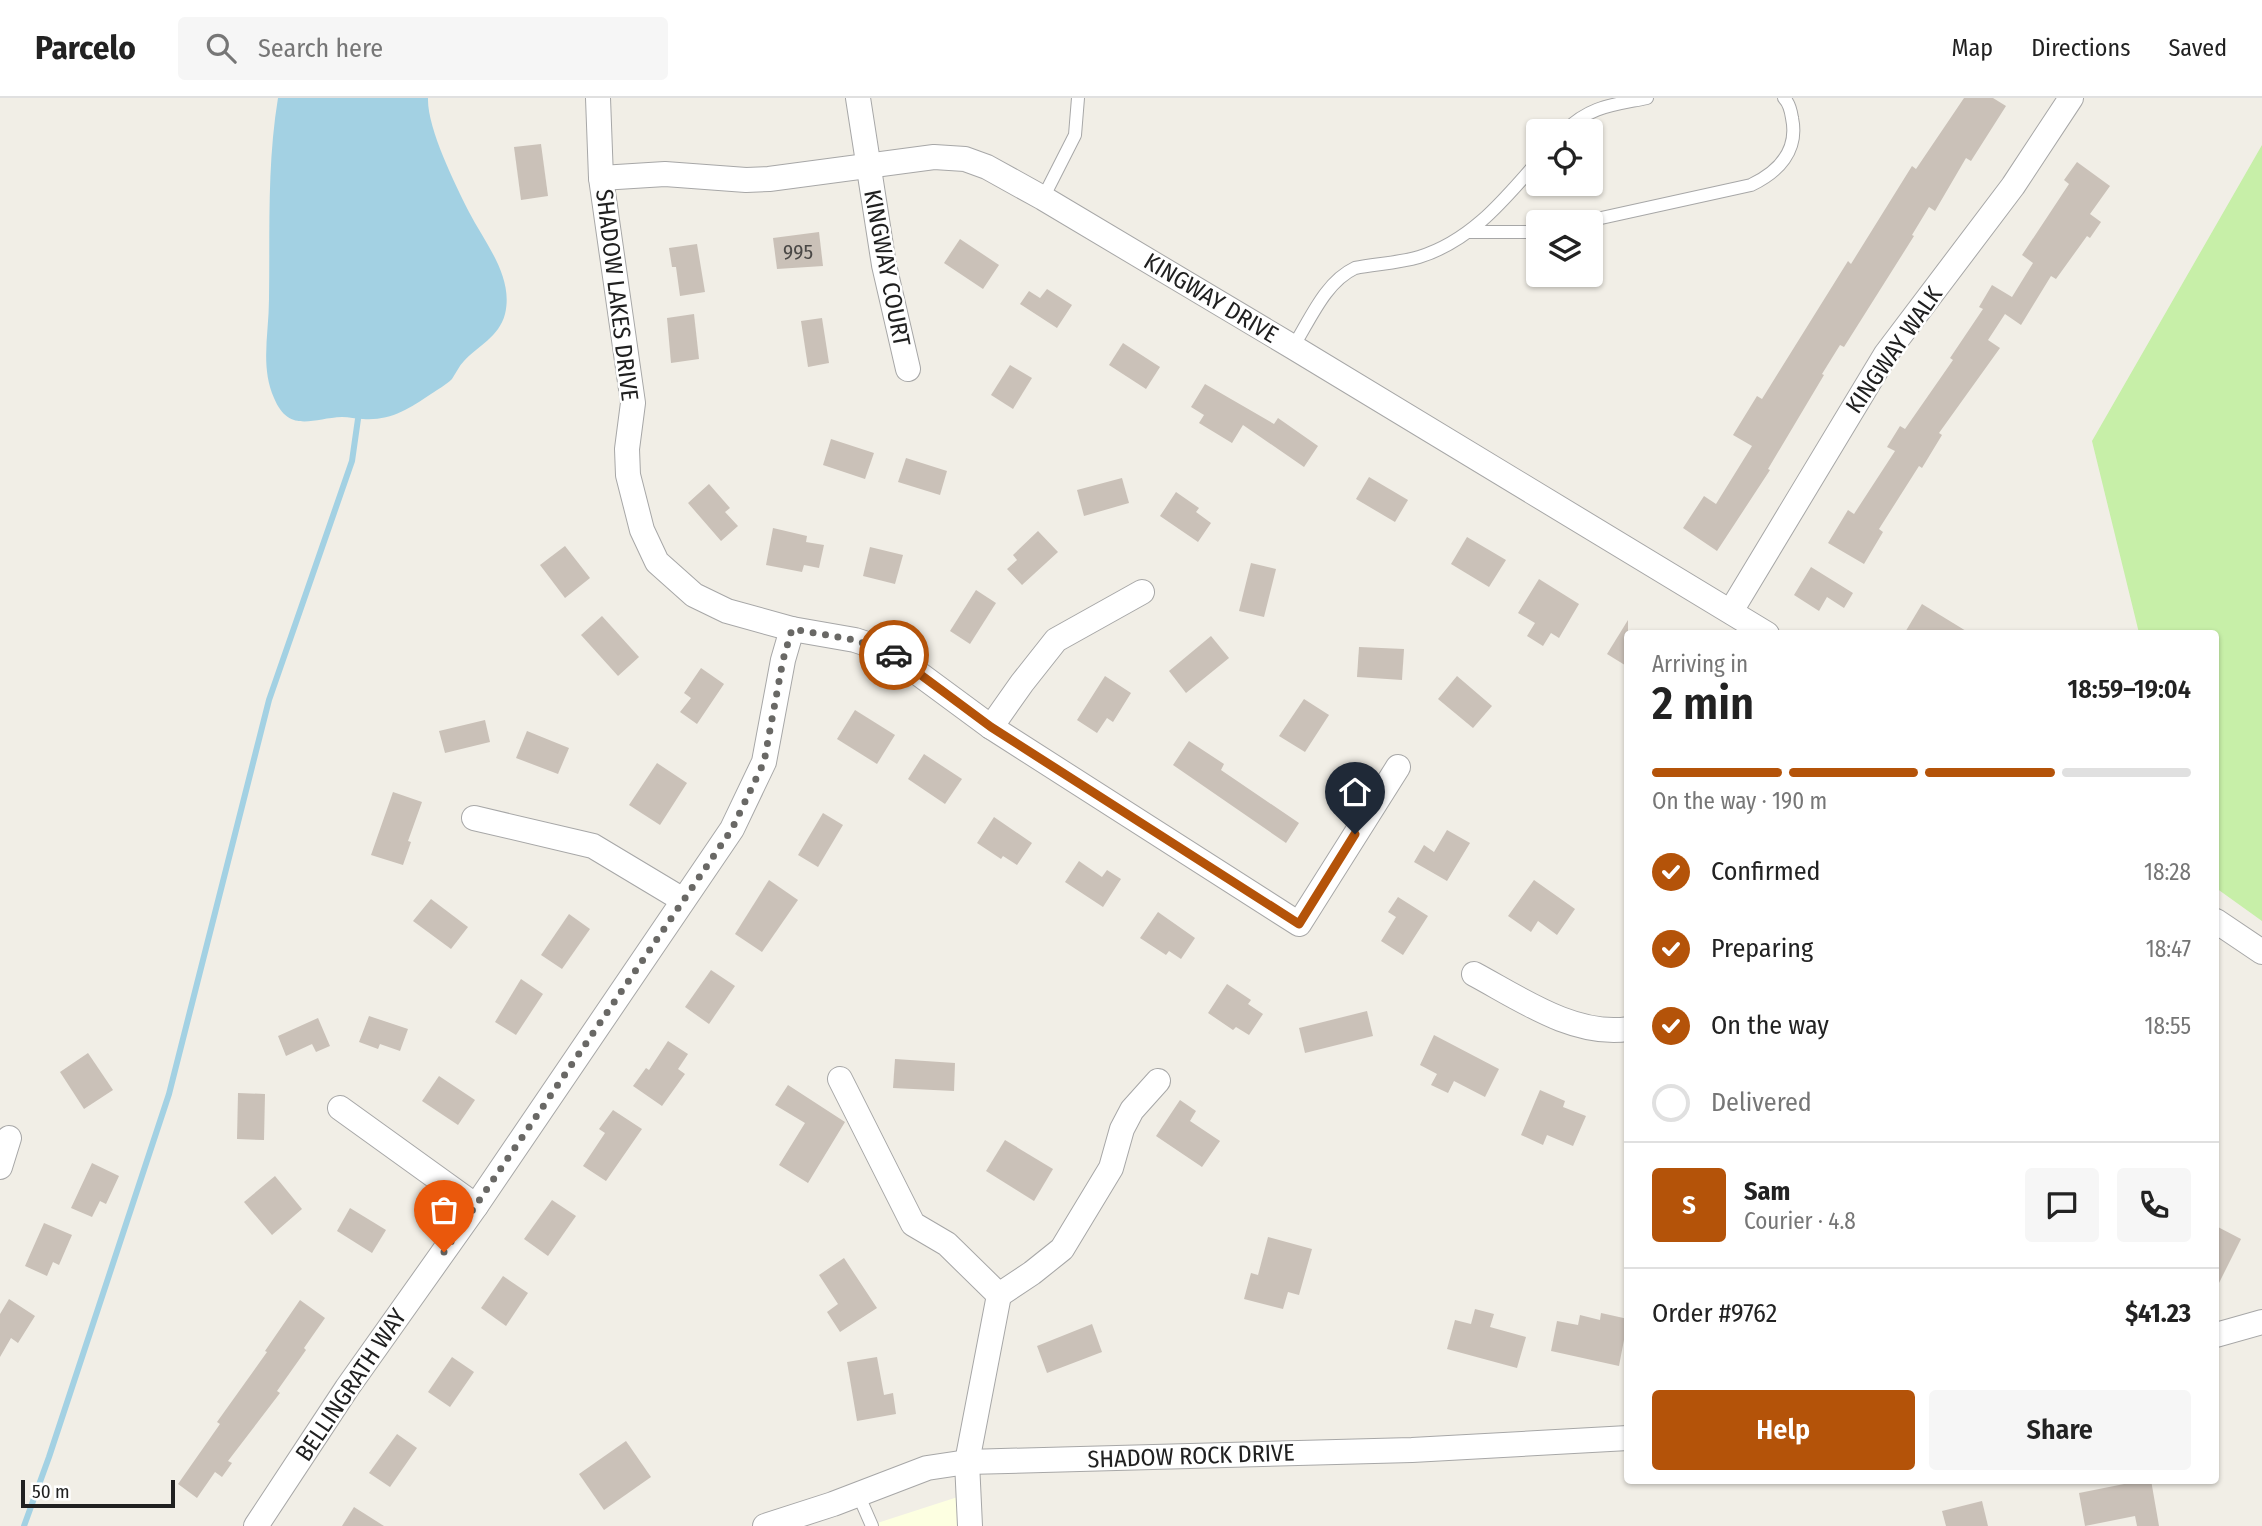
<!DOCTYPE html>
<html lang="en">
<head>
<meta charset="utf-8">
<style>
	:root { --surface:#fff; --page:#f6f6f6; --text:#222; --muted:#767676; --line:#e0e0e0; --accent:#b45309 }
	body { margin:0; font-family:"Fira Sans Condensed",sans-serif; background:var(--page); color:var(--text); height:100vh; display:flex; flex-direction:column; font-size:26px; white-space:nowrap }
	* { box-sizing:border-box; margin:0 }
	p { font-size:23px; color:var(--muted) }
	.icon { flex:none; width:38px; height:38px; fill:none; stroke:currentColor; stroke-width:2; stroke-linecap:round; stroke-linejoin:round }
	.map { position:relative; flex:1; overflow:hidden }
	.sheet { position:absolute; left:1624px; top:532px; width:595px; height:854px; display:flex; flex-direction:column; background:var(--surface); border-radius:7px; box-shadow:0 2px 5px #0004 }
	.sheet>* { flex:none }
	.tools { position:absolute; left:1526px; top:21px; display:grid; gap:14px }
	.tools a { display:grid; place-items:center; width:77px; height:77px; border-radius:7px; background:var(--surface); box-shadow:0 2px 5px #0004; font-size:35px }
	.scale { position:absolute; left:21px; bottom:18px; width:154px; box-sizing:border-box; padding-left:7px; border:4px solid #202020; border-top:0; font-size:19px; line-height:24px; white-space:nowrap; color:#202020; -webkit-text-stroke:5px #fff; paint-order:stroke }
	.pin { position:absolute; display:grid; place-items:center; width:60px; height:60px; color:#fff; margin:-72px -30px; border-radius:50% 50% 50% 0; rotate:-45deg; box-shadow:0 0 7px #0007 }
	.pin .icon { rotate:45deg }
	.courier { position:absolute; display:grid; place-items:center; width:70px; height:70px; margin:-35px; border:5px solid #b45309; border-radius:50%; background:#fff; color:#222; box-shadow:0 2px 9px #0007 }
	.headline em { font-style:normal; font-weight:600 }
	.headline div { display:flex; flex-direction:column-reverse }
	.headline { display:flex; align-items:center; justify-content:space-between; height:119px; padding:0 28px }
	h1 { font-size:46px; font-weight:600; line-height:52px }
	.bar { display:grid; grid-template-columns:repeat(4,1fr); gap:10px 7px; align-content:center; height:84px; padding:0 28px }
	.bar i { height:9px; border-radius:5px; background:var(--line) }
	.bar .active { background:var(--accent) }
	.bar p { grid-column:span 4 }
	.line { display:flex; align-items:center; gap:18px; padding:0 28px; border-top:2px solid var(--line) }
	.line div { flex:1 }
	.round { display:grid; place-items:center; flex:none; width:74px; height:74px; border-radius:7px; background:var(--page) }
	ol { padding:0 28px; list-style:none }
	li { display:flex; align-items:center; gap:21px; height:77px }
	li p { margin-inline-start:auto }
	li .icon { padding:7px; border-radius:50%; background:var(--accent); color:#fff; stroke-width:4 }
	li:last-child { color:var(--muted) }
	li i { width:38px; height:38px; border:4px solid var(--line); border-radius:50% }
	.action { display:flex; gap:14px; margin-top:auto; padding:14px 28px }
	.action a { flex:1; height:80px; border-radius:7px; background:var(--accent); color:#fff; font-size:28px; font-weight:600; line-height:80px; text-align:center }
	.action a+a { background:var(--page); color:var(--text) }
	header { display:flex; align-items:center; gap:42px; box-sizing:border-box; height:98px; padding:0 35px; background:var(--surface); border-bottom:2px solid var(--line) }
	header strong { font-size:33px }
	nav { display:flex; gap:38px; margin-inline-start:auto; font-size:24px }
	.search { width:490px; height:63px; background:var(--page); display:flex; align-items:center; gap:18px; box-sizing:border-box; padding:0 24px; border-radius:7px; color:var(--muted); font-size:26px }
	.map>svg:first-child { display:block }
	.education { fill:#fdffe1 }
	.grass { fill:#c7efa8 }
	.water { fill:#a3d1e3 }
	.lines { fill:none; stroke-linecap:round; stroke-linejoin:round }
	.stream { stroke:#a3d1e3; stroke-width:6 }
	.building { fill:#cac1b8 }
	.service-casing { stroke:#a7a7a7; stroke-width:14 }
	.minor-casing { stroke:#a7a7a7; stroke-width:26 }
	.service { stroke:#fff; stroke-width:12 }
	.minor { stroke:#fff; stroke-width:24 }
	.done { stroke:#696865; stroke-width:7; stroke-dasharray:0 12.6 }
	.route { stroke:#b45309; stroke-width:9 }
	.labels { text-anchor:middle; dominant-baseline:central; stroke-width:5; stroke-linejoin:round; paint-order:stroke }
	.number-label { font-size:21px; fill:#4a4846 }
	.street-label { font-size:24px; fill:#202020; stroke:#fff }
</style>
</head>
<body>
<header>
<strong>Parcelo</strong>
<div class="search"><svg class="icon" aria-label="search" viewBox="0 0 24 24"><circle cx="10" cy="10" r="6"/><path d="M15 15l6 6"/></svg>Search here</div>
<nav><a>Map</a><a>Directions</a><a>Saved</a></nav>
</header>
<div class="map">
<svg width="2262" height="1428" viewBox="0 0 2262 1428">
	<rect width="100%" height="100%" fill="#f1eee6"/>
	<path class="education" d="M970,1395L964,1428H868Z"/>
	<path class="grass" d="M2262,47V823L2216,790V536L2139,535L2092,343Z"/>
	<path class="water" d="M278,0H428C427,30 455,86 469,114C485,145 514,179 505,216C499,239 478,248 464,263C459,268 456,275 452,281C446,287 437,292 431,296C409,311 390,323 363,321C356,321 349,319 342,319C313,320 289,336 274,300C260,268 269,235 269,201C270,134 267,66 278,0Z"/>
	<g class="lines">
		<path class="stream" d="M24,1428L49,1359L169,996L269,602L352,363L358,321"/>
	</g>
	<g class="building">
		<path d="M1964,0H1993L2006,8L1971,63L1966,60L1935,113L1929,109L1912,137L1914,138L1844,249L1840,247L1822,276L1824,277L1768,371L1770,372L1717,453L1683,430L1704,398L1716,406L1752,348L1733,337L1757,298L1762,301L1848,163L1851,166L1912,68L1916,71Z"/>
		<path d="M541,46L548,98L521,102L514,49Z"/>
		<path d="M2077,64L2110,88L2090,116L2101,124L2090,140L2087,138L2056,181L2051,178L2021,227L2005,216L1988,242L2000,250L1939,335L1942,337L1922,370L1919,368L1879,431L1883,434L1864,466L1828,445L1848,412L1854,416L1895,353L1887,349L1900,328L1905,331L1953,262L1950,260L1983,211L1979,209L1992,187L2012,199L2033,165L2022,157L2069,86L2064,82Z"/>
		<path d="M819,134L823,168L777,171L773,140Z"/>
		<path d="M960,141L999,167L983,191L944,165Z"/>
		<path d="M697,146L705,194L680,198L676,169H672L669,150Z"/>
		<path d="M1047,191L1072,207L1057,230L1020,206L1029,193L1040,200Z"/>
		<path d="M694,216L699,261L671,265L667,220Z"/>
		<path d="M822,220L829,265L808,269L801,223Z"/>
		<path d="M1123,245L1160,269L1146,291L1109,267Z"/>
		<path d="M1010,267L1032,280L1013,311L991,297Z"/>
		<path d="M1205,286L1274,326L1278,320L1318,348L1304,369L1243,327L1232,345L1199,325L1204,317L1191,309Z"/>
		<path d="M831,341L874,355L865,381L823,367Z"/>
		<path d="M906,360L947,373L940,397L898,384Z"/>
		<path d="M1369,379L1408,402L1395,424L1356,401Z"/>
		<path d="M1122,380L1129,405L1084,418L1077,392Z"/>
		<path d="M709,386L730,410L725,414L738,428L721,443L688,405Z"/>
		<path d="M1176,394L1199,410L1196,414L1211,425L1198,444L1160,418Z"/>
		<path d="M773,430L807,438L806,444L824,447L819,470L804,467L802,474L766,467Z"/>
		<path d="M1038,433L1058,454L1022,487L1007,471L1017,462L1013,457Z"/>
		<path d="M1467,439L1506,462L1489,489L1451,466Z"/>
		<path d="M565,448L590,480L565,500L540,467Z"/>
		<path d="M870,449L903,457L895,486L863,478Z"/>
		<path d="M1251,465L1276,471L1264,519L1239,513Z"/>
		<path d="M1811,469L1853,495L1844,510L1827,499L1819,513L1794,497Z"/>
		<path d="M1539,481L1579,506L1559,540L1551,535L1543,548L1527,538L1535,525L1518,515Z"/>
		<path d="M976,492L996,505L970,546L950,533Z"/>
		<path d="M1922,506L1971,536H1904Z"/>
		<path d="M602,518L639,559L618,578L581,537Z"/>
		<path d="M1628,522V569L1607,556Z"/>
		<path d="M1211,538L1229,560L1186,595L1169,573Z"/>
		<path d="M1359,549L1404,551L1402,582L1357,579Z"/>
		<path d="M701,570L724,586L697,626L680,614L691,600L684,595Z"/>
		<path d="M1105,578L1131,595L1113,624L1107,620L1097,635L1077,622Z"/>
		<path d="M1457,578L1492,608L1473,630L1438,601Z"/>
		<path d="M1304,601L1329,617L1305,654L1279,638Z"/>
		<path d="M855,612L895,637L877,666L837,641Z"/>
		<path d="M485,622L490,644L445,655L439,633Z"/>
		<path d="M527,633L569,650L558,676L516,660Z"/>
		<path d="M1189,643L1224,666L1221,672L1299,725L1286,745L1173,667Z"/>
		<path d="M924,656L962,681L945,706L908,681Z"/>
		<path d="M657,665L687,685L660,727L629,707Z"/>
		<path d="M393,694L422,704L408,743L411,744L403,767L371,757Z"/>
		<path d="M823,715L843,727L818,769L798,757Z"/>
		<path d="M994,719L1032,745L1017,767L1003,758L1001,761L977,745Z"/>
		<path d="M1447,732L1470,745L1447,783L1414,764L1424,747L1434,754Z"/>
		<path d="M1079,763L1102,779L1107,772L1121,781L1103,809L1065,784Z"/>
		<path d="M769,782L798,802L762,854L735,836Z"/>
		<path d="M1534,782L1575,811L1557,837L1538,823L1531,834L1508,818Z"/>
		<path d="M1398,799L1428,818L1403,857L1381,843L1396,819L1388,814Z"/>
		<path d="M431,801L468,829L451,851L413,823Z"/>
		<path d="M1158,814L1195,840L1181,861L1169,853L1166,857L1140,840Z"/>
		<path d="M569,816L590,831L562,871L541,857Z"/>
		<path d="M711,872L735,888L709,926L685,909Z"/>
		<path d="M521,881L543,896L516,937L495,924Z"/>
		<path d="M1227,886L1251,902L1248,906L1263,916L1249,937L1236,929L1233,932L1208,915Z"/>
		<path d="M1367,913L1373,938L1305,955L1299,930Z"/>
		<path d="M369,918L408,931L400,953L380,946L378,951L359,944Z"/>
		<path d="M318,920L330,948L316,954L312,946L286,958L278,938Z"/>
		<path d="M1434,937L1499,971L1485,999L1454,983L1448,995L1431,987L1437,976L1420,967Z"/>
		<path d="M668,943L688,956L678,971L685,976L662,1008L633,988L646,970L649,972Z"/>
		<path d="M88,955L113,992L84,1011L60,974Z"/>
		<path d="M895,961L955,965L954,993L893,990Z"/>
		<path d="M439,978L475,1002L458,1027L422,1003Z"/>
		<path d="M788,987L845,1024L808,1085L779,1067L805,1025L775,1007Z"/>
		<path d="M1540,992L1565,1003L1563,1009L1586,1018L1573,1048L1547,1037L1543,1047L1521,1037Z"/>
		<path d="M238,995L265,996L264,1042L237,1041Z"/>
		<path d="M1180,1002L1196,1013L1190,1023L1220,1043L1202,1069L1156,1038Z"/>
		<path d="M613,1012L642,1031L606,1083L583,1068L605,1035L599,1031Z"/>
		<path d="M1005,1042L1053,1071L1034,1103L986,1073Z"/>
		<path d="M92,1065L119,1078L106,1106L100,1103L92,1119L71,1110Z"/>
		<path d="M275,1078L302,1111L272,1137L244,1104Z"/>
		<path d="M552,1102L576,1118L548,1158L524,1141Z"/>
		<path d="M350,1110L386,1132L372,1155L337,1133Z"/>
		<path d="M44,1125L72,1137L59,1167L53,1164L47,1178L25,1168Z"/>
		<path d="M2216,1128L2241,1141L2216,1191Z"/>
		<path d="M1268,1139L1312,1151L1299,1197L1288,1194L1283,1211L1244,1201L1251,1175L1258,1177Z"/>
		<path d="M844,1160L877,1210L840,1234L827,1214L838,1206L819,1177Z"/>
		<path d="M503,1178L528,1195L506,1228L481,1210Z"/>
		<path d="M9,1201L35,1218L18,1245L11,1240L0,1259V1216Z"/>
		<path d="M300,1202L325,1220L304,1250L306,1252L277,1293L280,1295L228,1363L232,1365L222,1379L215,1374L197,1400L178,1386L220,1326L217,1324L267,1254L265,1253Z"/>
		<path d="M1475,1211L1494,1216L1490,1229L1526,1239L1517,1270L1447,1251L1455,1222L1471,1226Z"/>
		<path d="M1601,1215L1628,1221L1619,1268L1551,1253L1557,1223L1578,1227L1580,1217L1600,1222Z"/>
		<path d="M1092,1226L1102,1254L1047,1275L1037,1248Z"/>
		<path d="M452,1259L474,1274L450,1309L428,1294Z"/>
		<path d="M877,1259L884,1297L893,1295L896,1316L857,1323L847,1264Z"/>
		<path d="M397,1336L417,1350L390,1389L369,1375Z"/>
		<path d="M626,1343L651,1379L604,1412L579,1376Z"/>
		<path d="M2144,1382H2151L2159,1428H2137L2135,1418L2085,1428L2079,1395Z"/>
		<path d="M1982,1403L1988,1428H1946L1942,1413Z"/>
		<path d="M354,1409L384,1428H342Z"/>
	</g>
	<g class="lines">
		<g class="service-casing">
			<g id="service">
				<path d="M1565,33C1590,8 1613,7 1647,0"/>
				<path d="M1043,100L1075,37L1078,0"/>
				<path d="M1583,124L1751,87C1778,74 1799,53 1792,20C1791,13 1789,5 1784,0"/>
				<path d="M1469,134H1538"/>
				<path d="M1293,249C1310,222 1325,184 1355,170C1376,166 1398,165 1419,159C1471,143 1504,102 1538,63"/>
				<path d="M858,1396L872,1428"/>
			</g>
		</g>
		<g class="minor-casing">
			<g id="minor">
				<path d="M598,0L601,80L633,305L627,351L628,377L642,432L657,464L694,497L727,513L792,531L855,542L888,553L991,629L1299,826L1398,669"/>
				<path d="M858,0L884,167L908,271"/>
				<path d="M601,80L665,76L746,82L769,81L934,59L965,61L987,69L1043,100L1293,249L1767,536"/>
				<path d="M1731,513L1886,256L2013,88L2071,0"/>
				<path d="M991,629L1022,585L1056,542L1142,494"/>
				<path d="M474,720L593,748L683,802"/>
				<path d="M2216,823L2262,854"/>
				<path d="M1474,876C1519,900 1574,939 1628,931"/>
				<path d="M840,981L913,1126L947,1146L999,1197L967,1364L970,1428"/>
				<path d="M340,1010L476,1108"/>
				<path d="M0,1069L9,1040"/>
				<path d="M999,1197L1032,1175L1062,1151L1111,1070L1122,1031L1132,1012L1158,983"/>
				<path d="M2216,1237L2262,1224"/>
				<path d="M256,1428L347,1290L476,1108L732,731L764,664L783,562L792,531"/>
				<path d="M765,1428L833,1406L927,1370L967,1364L1412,1352L1628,1340"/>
			</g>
		</g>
		<use href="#service" class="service"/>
		<use href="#minor" class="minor"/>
	</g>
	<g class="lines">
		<path class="done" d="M444,1154L732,731L764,664L783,562L792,531L855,542L894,557"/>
		<path class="route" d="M894,557L991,629L1299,826L1355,736"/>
	</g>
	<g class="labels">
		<g class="number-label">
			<text x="798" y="154">995</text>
		</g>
		<g class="street-label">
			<text transform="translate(887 170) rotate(79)">KINGWAY COURT</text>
			<text transform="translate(617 197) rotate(83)">SHADOW LAKES DRIVE</text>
			<text transform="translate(1211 200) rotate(31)">KINGWAY DRIVE</text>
			<text transform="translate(1894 252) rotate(-55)">KINGWAY WALK</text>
			<text transform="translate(351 1287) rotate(-56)">BELLINGRATH WAY</text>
			<text transform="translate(1191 1358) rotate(-2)">SHADOW ROCK DRIVE</text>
		</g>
	</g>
</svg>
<div class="tools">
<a><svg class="icon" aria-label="locate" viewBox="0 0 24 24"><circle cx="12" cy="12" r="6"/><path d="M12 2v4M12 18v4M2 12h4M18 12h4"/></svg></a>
<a><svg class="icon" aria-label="layers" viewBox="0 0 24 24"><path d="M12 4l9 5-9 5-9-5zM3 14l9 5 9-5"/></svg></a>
</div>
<div class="scale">50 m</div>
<div class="pin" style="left:444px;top:1154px;background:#ea580c"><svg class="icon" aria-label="bag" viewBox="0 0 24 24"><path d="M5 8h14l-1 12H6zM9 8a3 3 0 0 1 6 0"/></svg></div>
<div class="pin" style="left:1355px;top:736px;background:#1f2937"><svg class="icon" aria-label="home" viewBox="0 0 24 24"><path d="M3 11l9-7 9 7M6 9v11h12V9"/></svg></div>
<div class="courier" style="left:894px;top:557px"><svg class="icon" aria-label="car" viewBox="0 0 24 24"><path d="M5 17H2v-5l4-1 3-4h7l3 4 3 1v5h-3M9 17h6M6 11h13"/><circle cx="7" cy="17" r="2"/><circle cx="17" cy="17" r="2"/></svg></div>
<section class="sheet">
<div class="headline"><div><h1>2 min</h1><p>Arriving in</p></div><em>18:59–19:04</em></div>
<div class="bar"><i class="active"></i><i class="active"></i><i class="active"></i><i></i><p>On the way · 190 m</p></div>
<ol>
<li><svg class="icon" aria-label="check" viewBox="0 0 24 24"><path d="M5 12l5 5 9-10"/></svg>Confirmed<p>18:28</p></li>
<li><svg class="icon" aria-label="check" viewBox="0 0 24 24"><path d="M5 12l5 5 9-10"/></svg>Preparing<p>18:47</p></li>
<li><svg class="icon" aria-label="check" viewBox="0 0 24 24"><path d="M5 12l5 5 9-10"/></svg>On the way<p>18:55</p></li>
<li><i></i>Delivered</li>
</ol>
<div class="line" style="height:126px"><b class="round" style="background:var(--accent);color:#fff">S</b><div><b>Sam</b><p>Courier · 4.8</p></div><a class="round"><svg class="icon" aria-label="chat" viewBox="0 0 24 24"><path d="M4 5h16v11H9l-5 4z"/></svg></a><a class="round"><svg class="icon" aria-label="phone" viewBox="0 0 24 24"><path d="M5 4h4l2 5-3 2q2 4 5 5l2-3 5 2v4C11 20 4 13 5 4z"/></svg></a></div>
<div class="line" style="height:91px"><div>Order #9762</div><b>$41.23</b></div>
<div class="action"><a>Help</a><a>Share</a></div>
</section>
</div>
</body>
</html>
